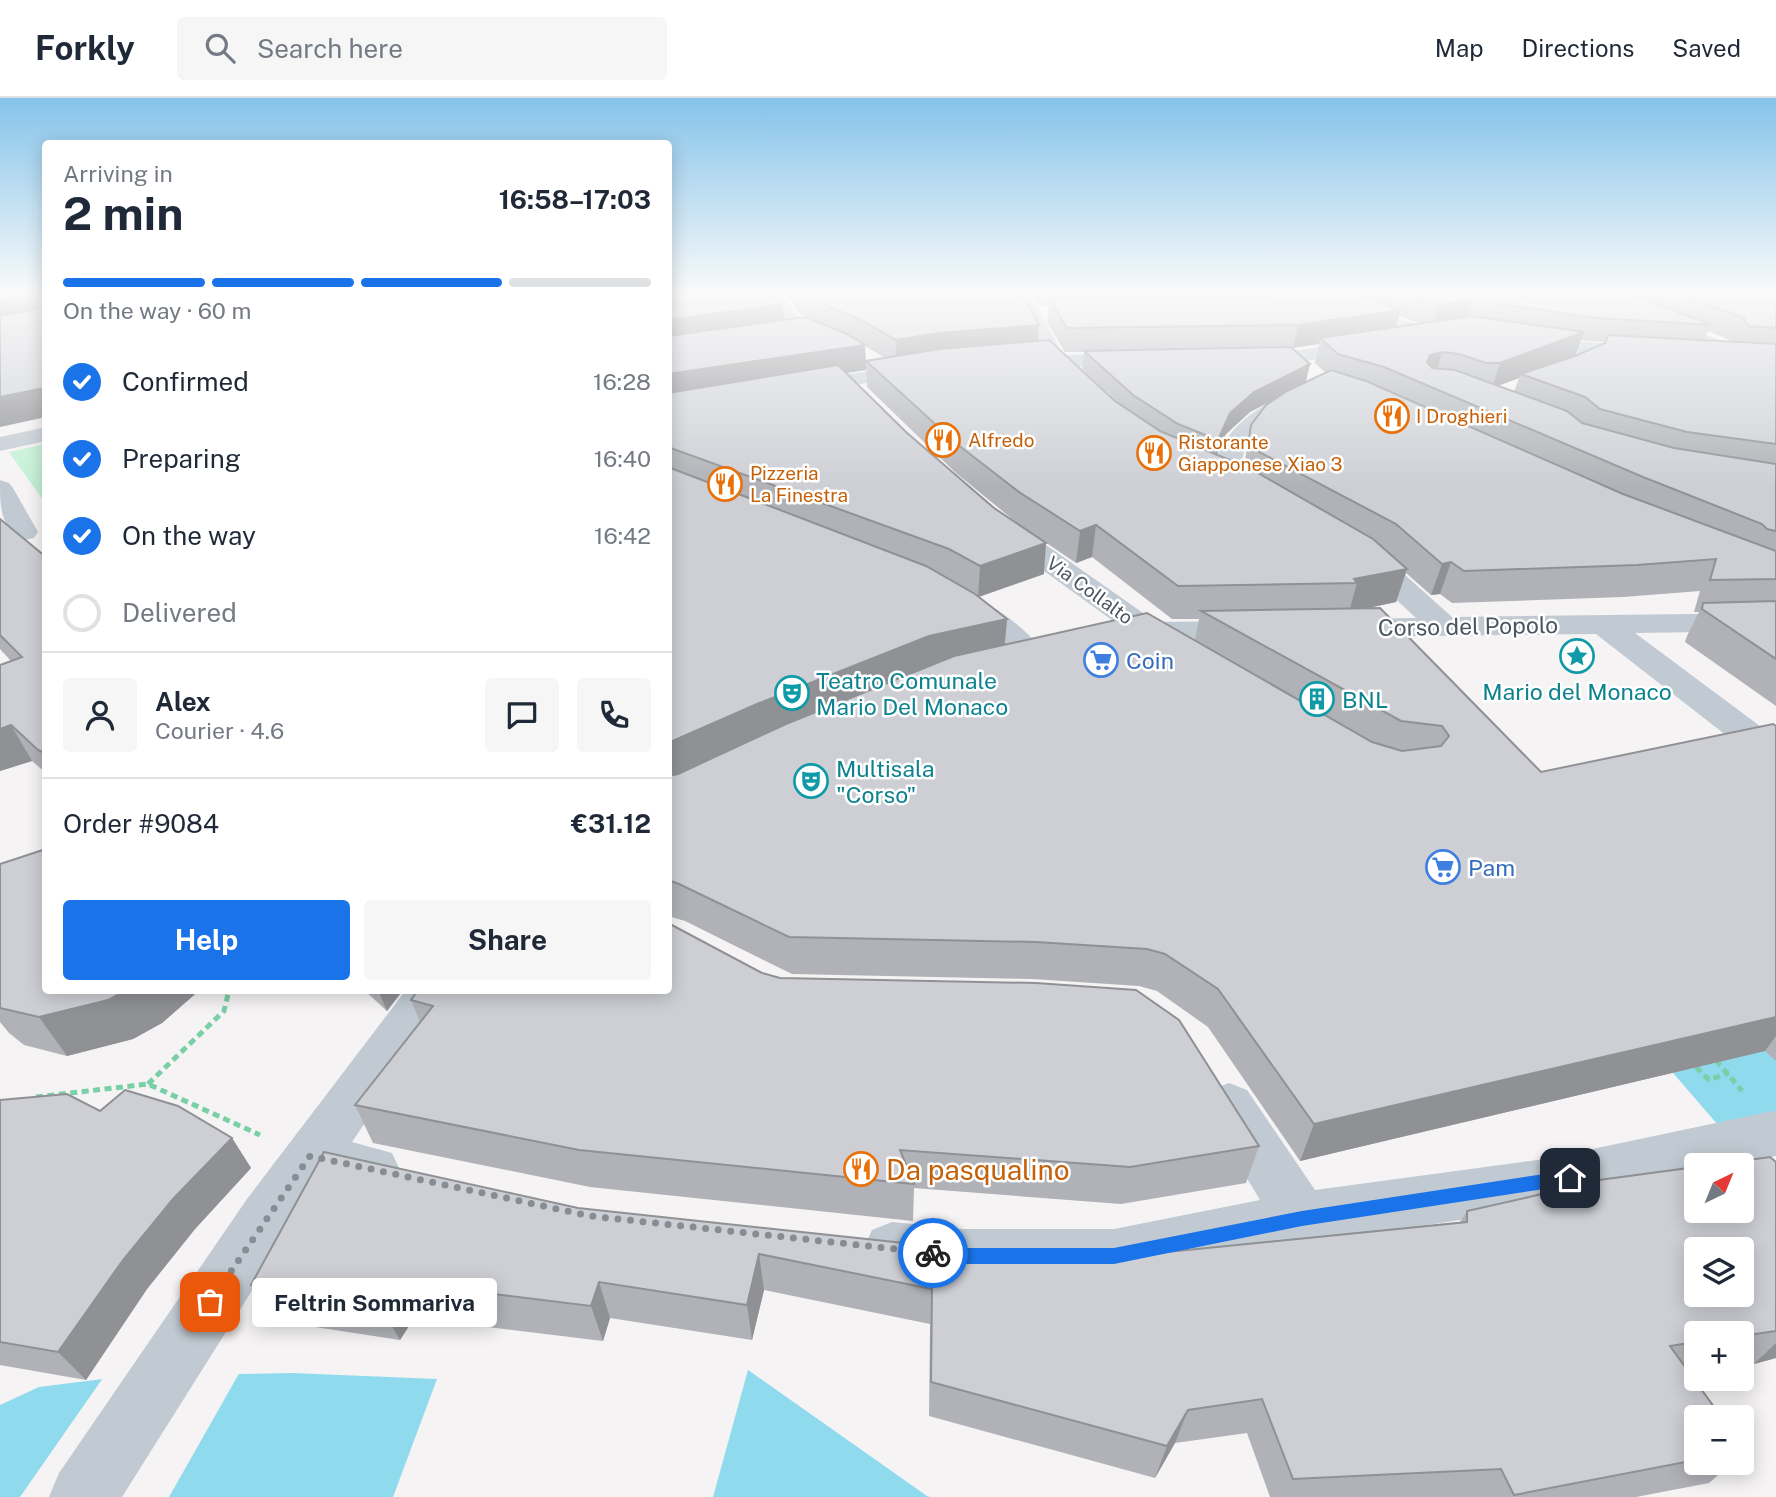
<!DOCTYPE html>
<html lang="en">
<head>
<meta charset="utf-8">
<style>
	:root { --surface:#fff; --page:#f6f6f7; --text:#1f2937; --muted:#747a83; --line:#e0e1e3; --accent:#1a73e8 }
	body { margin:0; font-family:"Public Sans",sans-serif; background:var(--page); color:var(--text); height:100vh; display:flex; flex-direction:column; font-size:26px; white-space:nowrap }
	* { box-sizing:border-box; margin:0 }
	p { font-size:23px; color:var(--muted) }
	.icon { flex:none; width:38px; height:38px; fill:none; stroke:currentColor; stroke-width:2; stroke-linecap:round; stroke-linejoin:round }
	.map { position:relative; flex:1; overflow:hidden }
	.drawer { position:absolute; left:42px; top:42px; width:630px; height:854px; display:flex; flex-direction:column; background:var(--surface); border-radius:7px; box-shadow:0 4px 18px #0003 }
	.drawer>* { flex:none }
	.needle { width:46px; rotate:43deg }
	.buttons { position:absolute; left:1684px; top:1055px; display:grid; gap:14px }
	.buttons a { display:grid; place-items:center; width:70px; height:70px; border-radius:7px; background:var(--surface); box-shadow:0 4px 18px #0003; font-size:35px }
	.pin { position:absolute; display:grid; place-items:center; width:60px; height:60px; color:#fff; margin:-30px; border-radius:14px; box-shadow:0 4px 10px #0006 }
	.courier { position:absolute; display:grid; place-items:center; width:70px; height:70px; margin:-35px; border:5px solid #1a73e8; border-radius:50%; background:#fff; color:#222; box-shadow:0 2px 9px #0007 }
	.bubble { position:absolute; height:49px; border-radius:7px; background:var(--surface); box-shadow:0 4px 18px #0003; font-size:23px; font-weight:700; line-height:49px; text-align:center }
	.headline em { font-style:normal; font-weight:700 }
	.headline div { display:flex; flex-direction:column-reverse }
	.headline { display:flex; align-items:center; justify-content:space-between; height:119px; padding:0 21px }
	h1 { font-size:46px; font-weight:700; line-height:52px }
	.bar { display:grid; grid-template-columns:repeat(4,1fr); gap:10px 7px; align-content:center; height:84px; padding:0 21px }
	.bar i { height:9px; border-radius:5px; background:var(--line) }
	.bar .on { background:var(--accent) }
	.bar p { grid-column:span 4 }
	.line { display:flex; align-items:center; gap:18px; padding:0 21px; border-top:2px solid var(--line) }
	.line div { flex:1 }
	.round { display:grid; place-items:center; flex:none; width:74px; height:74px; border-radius:7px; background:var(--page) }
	ol { padding:0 21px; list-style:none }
	li { display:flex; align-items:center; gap:21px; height:77px }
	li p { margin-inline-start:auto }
	li .icon { padding:7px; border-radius:50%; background:var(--accent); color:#fff; stroke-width:4 }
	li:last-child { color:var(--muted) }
	li i { width:38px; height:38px; border:4px solid var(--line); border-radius:50% }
	.cta { display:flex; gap:14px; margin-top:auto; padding:14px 21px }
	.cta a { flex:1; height:80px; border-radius:7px; background:var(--accent); color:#fff; font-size:28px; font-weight:700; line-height:80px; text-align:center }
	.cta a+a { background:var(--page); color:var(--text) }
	header { display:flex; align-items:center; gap:42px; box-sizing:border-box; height:98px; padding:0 35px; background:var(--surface); border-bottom:2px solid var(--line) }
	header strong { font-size:33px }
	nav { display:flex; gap:38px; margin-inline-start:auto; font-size:24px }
	.search { width:490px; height:63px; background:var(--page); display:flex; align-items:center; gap:18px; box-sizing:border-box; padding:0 24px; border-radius:7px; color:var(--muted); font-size:26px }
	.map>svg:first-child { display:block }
	.green { fill:#c3f1d5 }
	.water { fill:#90daee }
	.pier { fill:#f5f3f3 }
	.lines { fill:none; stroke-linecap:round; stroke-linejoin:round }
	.river { fill:#90daee; fill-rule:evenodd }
	.path { stroke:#7ad0a6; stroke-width:5; stroke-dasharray:7 4.5; stroke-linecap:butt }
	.street { fill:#c1cad2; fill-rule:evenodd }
	.wall { fill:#b0b2b7; fill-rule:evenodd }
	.shaded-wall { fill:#909195 }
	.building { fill:#cdcfd5; stroke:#909195; stroke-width:2; fill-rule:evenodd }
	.route { fill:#1a73e8 }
	.done { stroke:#868d94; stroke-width:7; stroke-dasharray:0 12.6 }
	.labels { text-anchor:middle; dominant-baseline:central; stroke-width:5; stroke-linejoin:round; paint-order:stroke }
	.far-food-label { font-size:19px; fill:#c56008; stroke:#fff; text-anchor:start }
	.far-street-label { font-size:19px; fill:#4a5661; stroke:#fff }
	.street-label { font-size:23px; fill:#4a5661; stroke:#fff }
	.shop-label { font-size:23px; fill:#366cbe; stroke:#fff; text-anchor:start }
	.culture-label { font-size:23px; fill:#0d838f; stroke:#fff; text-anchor:start }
	.near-food-label { font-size:28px; fill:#c56008; stroke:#fff; text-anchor:start }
</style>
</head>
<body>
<header>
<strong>Forkly</strong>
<div class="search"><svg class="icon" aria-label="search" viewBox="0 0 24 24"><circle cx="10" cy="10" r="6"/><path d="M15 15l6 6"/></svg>Search here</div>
<nav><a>Map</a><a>Directions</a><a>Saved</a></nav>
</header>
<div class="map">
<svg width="1776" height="1399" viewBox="0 0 1776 1399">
	<rect width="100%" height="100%" fill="#f5f3f3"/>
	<path class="green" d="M45,346H46L45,405L9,354Z"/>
	<g class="water">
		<path d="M748,1272L927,1398L930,1399H713Z"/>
		<path d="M292,1275L437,1281L393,1399H0V1307L39,1289L127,1278Z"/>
	</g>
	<path class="pier" d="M241,1272L169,1399H20L105,1277Z"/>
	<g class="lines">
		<path class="river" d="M1642,824L1681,836L1776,925V1058L1731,1042L1603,894L1586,865L1603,836Z"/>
		<g class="path">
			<path d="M1716,962L1742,993"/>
			<path d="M1696,969L1709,982L1729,975"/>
			<path d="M148,986L224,913L229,892"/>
			<path d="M36,999L148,986L260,1037"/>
		</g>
		<g class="street">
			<path d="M766,194H784C792,223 819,233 845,242L848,246L845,250C815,257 773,222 766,194Z"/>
			<path d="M1012,194H1029L1063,257L1137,255L1144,257L1147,261L1144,265L1137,267L1075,269L1086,281L1083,285C1052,293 1023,218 1012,194Z"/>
			<path d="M1323,194H1342L1373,213L1441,233L1444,237L1434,243C1397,234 1348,225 1323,194Z"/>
			<path d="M1576,194H1600L1776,265V278L1578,198Z"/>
			<path d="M1526,237L1640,250L1647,252L1650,256L1647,260L1640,262L1588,258L1519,247L1516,243L1519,239Z"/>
			<path d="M1367,242L1377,248L1374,252L1293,265H1249L1242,263L1239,259L1242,255L1249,253H1293Z"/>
			<path d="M919,266L926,268L929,272L926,276L802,295L794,294L791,289L794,284L802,283Z"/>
			<path d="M1294,295L1302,297L1305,302C1295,316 1265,326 1250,342C1239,355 1245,372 1236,384L1227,387L1218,384L1214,379C1216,370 1216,360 1220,352C1233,325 1266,302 1294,295Z"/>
			<path d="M46,329V343L0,353V339Z"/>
			<path d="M0,382L9,385L13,390L38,434L34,440L24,442L14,440C0,419 0,407 0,382Z"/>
			<path d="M1003,422L1013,424L1156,524L1248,523L1259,525L1264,532L1259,539L1248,541L1178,543L1173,550C1154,555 1152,544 1139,545C1130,545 1125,547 1116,545L1111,538L1116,531L1123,530L993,436L989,430L993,424Z"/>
			<path d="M1361,448L1385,459L1452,519L1776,515V533L1635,535L1776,640V669L1763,666L1596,536L1347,539L1336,537L1331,530L1336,523L1347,521L1416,520L1347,456L1351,450Z"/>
			<path d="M961,495C990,502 1031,534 1047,558L1043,565L1031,568L1019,565L1000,544L950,510L946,504L950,498Z"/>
			<path d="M406,892H455L352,1044L392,1055L400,1072L392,1089L373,1096L323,1085L287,1137L122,1399H49L59,1375L247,1101Z"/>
			<path d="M1229,985L1247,992L1315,1092L1545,1061L1773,1013L1776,1014V1058L1733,1068H1696V1076L1545,1109L1302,1146L1114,1185H963L892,1178L872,1170L863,1151L872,1132L892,1124L963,1131H1114L1260,1102L1203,1007L1211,992Z"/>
		</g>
	</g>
	<g class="wall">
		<path d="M668,194L784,222L805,219L799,214L786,194H1022L1039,227L1038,243L1120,306L1082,271L1084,254H1065L1047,224L1049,207H1039L1031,194H1776V608L1685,544L1687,538L1699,514H1694L1700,493L1623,499L1452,505L1440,496L1431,497L1406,475L1396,504L1368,510L1541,674L1776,628V963L1765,953L1300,1063L1208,929L1157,893L1139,888L1032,881L792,876L685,823L668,818ZM1399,218L1422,226L1396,229ZM1708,233L1732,243L1704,242ZM1581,242L1588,243L1605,244L1575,258ZM1319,246L1315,265L1326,275L1306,284L1310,266L1293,250ZM865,248L885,260L866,263L867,289L956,375L1017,425L1076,465L1092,459L1172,521H1199L1195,542L1005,546L1007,521L979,499L1044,476L846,275L866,272ZM1519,280L1514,294L1498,288ZM1273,302L1251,327L1244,368L1217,357L1226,336L1250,314Z"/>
		<path d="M0,421L46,459V675L32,663L0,673L11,563L0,551Z"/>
		<path d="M0,766L194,897L162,925L133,941L67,958L24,947L9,935L0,924Z"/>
		<path d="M762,875L1259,1048L1246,1085L1121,1106L914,1090L913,1123L590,1089L373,1045L355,1007L420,924L411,902Z"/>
		<path d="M364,892H403L387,913Z"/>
		<path d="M0,1002L100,1013L232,1040L251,1070L195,1131L147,1191L86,1282L0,1267Z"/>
		<path d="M1776,1064V1260L1754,1266L1741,1268V1236H1696V1274L1690,1275L1696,1320V1365H1732L1709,1385L1636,1399H1270L1247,1335L1175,1345L1155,1380L929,1318L930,1226L764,1192L752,1242L610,1220L603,1243L414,1220L400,1242L276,1223L251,1187L578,1110L946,1161L1067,1164L1460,1124L1467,1113L1542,1096L1547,1089Z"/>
	</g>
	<g class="shaded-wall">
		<path d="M35,196L46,218L0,227V202Z"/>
		<path d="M1472,202L1465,224L1433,229L1440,206Z"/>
		<path d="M783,206L784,229L668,246V222Z"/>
		<path d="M1401,212L1394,235L1320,240L1319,246L1293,250L1298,227Z"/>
		<path d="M1039,227L1037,251L896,266V242L939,235Z"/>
		<path d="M1584,234L1575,258L1521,276L1519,280L1492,290L1500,265Z"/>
		<path d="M865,247L866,272L668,302V276Z"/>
		<path d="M1442,254L1435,279L1423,282L1420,289L1430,257Z"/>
		<path d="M1310,266L1305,285L1250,314L1226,336L1214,363L1218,342L1230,315L1254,294Z"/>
		<path d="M44,290L46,293V319L0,329V299Z"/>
		<path d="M1096,427L1092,459L1076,465L1080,433Z"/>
		<path d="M1046,445L1044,476L978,499L980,468Z"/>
		<path d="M1451,464L1440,496L1431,497L1442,466Z"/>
		<path d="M1407,471L1396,504L1349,514L1357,485L1354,481Z"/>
		<path d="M1007,521L1004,554L668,683V645L757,606L929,538Z"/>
		<path d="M11,627L32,663L0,673V631Z"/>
		<path d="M126,892H197L194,897L162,925L133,941L67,958L39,919Z"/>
		<path d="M378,892H403L387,913Z"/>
		<path d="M1776,919V938L1765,953L1300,1063L1314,1026Z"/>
		<path d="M232,1040L251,1070L195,1131L147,1191L86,1282L58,1254L123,1162L173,1101Z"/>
		<path d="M759,1156L764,1192L752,1242L747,1207Z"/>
		<path d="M395,1184L414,1220L400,1242L380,1207Z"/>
		<path d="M599,1184L610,1220L603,1243L591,1208Z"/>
		<path d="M1776,1245V1260L1754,1266Z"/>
		<path d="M1188,1312L1175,1345L1155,1380L1167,1348Z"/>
	</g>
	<g class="building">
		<path d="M0,194H46V292L44,290L0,299V218L36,211L39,198L35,196L0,202Z"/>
		<path d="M668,194H772L783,206L668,222Z"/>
		<path d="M801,194H1022L1039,227L939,235L896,242L863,223L806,199Z"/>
		<path d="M1278,194H1353L1401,212L1298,227L1067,230L1049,201L1275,197Z"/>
		<path d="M1402,194H1626L1711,227L1597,220L1472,202L1440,206Z"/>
		<path d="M1675,194H1776V230L1748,228L1744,220Z"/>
		<path d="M1472,218L1584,234L1500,265H1486L1459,256L1442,254L1430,257L1427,264L1432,270L1455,272L1567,313L1582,325L1674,350L1776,366V433L1767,431L1762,426L1643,379L1384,269L1338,256L1320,240Z"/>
		<path d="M805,219L845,235L865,247L668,276V238Z"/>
		<path d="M1608,237L1776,246V346L1687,334L1600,311L1585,299L1521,276L1575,258L1605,245Z"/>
		<path d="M1049,242L1115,303L1160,333L1251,371L1373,441L1407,471L1354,481L1357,485L1178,488L1096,427L1080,433L1019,394L957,346L866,263L940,251Z"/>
		<path d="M1291,249L1310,266L1254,294L1230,315L1218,342L1178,326L1133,297L1084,253Z"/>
		<path d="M838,267L906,334L994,410L1046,445L980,468L949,451L668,349V295Z"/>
		<path d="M1331,272L1366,283L1623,396L1776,453V481L1710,482L1716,461L1637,467L1464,473L1451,464L1442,466L1396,426L1248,348L1251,327L1266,307L1287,293Z"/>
		<path d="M668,369L926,468L975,496L1007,521L929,538L757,606L668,645Z"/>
		<path d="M0,421L46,459V656L38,652L11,627L0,631V567L22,559L0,537Z"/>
		<path d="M1776,503V561L1702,511L1703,505Z"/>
		<path d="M1380,510L1541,674L1773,626L1776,628V919L1314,1026L1218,891L1165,856L1147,851L1036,844L789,839L679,786L668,782V678L678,676L786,626L954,558L1147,515L1372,644L1402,653L1441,648L1449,638L1442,628L1401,623L1201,513Z"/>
		<path d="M46,751V892H126L108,902L39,919L0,910V766Z"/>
		<path d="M668,825L762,875L780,880L1036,885L1136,892L1179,922L1259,1048L1130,1069L900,1052L914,1086L579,1052L355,1007L433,908L411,902L418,892H668Z"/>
		<path d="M125,992L178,1008L232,1040L173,1101L123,1162L58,1254L0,1244V1002L67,996L100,1013Z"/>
		<path d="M324,1054L578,1110L941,1149L946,1161L1067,1164L1467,1124V1113L1551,1094L1547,1089L1696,1069V1113H1741V1068H1705L1770,1059L1776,1064V1233L1741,1238V1236H1696V1244L1670,1248L1722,1320H1696V1362L1514,1397L1501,1371L1293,1381L1262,1301L1188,1312L1167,1348L931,1284L932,1191L759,1156L747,1207L599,1184L591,1208L395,1184L380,1207L251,1187ZM1696,1152H1741V1197H1696Z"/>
		<path d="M1741,1346L1746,1353L1741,1354Z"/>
	</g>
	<linearGradient id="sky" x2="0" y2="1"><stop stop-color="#85c3ea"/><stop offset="0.5" stop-color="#fafafa"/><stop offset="1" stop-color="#fafafa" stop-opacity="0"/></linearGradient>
	<rect width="1776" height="390" fill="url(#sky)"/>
	<path class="route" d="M1570,1072L1576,1075L1578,1080L1576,1085L1570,1087L1302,1128L1114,1166H963L927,1161L925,1155L927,1149L933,1147L963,1150H1114L1302,1113Z"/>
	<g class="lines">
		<path class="done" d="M210,1204L310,1058L590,1118L933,1155"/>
	</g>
	<defs>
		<g id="restaurant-ring" transform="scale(1.75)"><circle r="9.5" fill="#fff" stroke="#e8710a" stroke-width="1.5"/><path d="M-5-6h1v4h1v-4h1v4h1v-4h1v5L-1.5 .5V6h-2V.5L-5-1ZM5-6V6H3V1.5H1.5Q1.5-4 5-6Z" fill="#e8710a"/></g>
		<g id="sight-ring" transform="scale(1.75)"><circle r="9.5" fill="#fff" stroke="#0f9aa8" stroke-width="1.5"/><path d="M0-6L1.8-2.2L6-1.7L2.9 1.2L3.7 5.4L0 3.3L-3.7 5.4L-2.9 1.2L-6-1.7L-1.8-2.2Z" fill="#0f9aa8"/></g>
		<g id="supermarket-ring" transform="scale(1.75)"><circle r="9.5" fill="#fff" stroke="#3f7fe0" stroke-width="1.5"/><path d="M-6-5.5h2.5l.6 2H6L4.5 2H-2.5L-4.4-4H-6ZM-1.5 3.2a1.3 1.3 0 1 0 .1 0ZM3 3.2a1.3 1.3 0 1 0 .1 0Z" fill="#3f7fe0"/></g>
		<g id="theatre-ring" transform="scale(1.75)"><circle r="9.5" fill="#fff" stroke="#0f9aa8" stroke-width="1.5"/><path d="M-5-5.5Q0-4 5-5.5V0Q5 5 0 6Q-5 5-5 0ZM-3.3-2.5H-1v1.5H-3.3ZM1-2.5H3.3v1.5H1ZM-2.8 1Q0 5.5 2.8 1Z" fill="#0f9aa8"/></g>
		<g id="building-ring" transform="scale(1.75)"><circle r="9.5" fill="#fff" stroke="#0f9aa8" stroke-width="1.5"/><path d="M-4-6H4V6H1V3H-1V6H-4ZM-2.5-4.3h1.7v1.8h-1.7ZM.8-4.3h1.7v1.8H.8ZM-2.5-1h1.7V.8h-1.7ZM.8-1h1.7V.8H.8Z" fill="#0f9aa8"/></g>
	</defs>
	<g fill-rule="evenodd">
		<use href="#restaurant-ring" x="1392" y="318"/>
		<use href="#restaurant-ring" x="943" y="342"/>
		<use href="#restaurant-ring" x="1154" y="355"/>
		<use href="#restaurant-ring" x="725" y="386"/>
		<use href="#sight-ring" x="1577" y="558"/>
		<use href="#supermarket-ring" x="1101" y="562"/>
		<use href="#theatre-ring" x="792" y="595"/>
		<use href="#building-ring" x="1317" y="601"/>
		<use href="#theatre-ring" x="811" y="683"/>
		<use href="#supermarket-ring" x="1443" y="769"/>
		<use href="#restaurant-ring" x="861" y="1071"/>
	</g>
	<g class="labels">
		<g class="far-food-label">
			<text x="1416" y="318">I Droghieri</text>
			<text x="968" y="342">Alfredo</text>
			<text x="1178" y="344">Ristorante<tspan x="1178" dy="22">Giapponese Xiao 3</tspan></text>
			<text x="750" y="375">Pizzeria<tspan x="750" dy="22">La Finestra</tspan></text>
		</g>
		<g class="far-street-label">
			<text transform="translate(1090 492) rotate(36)">Via Collalto</text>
		</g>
		<g class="street-label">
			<text transform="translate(1468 528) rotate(-1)">Corso del Popolo</text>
		</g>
		<g class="shop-label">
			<text x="1126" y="562">Coin</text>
			<text x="1468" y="769">Pam</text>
		</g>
		<g class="culture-label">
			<text x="816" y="582">Teatro Comunale<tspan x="816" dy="26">Mario Del Monaco</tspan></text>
			<text x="1577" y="593" text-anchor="middle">Mario del Monaco</text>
			<text x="1342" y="601">BNL</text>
			<text x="836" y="670">Multisala<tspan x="836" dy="26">"Corso"</tspan></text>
		</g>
		<g class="near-food-label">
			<text x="886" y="1071">Da pasqualino</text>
		</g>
	</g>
</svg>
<div class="buttons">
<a><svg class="needle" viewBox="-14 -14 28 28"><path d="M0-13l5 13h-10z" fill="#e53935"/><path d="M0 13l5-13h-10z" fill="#747a83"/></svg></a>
<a><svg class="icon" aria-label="layers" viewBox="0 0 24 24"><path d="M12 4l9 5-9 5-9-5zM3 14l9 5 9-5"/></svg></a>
<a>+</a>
<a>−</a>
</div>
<div class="pin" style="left:210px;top:1204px;background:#ea580c"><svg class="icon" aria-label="bag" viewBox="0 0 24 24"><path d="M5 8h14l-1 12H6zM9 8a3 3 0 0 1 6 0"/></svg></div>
<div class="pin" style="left:1570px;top:1080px;background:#1f2937"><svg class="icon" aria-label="home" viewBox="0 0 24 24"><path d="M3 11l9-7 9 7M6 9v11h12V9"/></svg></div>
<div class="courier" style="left:933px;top:1155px"><svg class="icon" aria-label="bike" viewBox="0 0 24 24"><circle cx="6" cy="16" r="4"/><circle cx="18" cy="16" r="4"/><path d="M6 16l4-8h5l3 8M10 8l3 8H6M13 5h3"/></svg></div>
<div class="bubble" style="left:252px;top:1180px;width:245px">Feltrin Sommariva</div>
<section class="drawer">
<div class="headline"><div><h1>2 min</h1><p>Arriving in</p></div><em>16:58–17:03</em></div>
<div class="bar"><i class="on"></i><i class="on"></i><i class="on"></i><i></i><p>On the way · 60 m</p></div>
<ol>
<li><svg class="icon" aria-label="check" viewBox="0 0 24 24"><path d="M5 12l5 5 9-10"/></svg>Confirmed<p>16:28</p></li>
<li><svg class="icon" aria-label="check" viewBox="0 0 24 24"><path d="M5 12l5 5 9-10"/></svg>Preparing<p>16:40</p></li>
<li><svg class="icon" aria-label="check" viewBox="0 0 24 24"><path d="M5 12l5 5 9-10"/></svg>On the way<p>16:42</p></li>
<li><i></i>Delivered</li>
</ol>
<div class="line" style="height:126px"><a class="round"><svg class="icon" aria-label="person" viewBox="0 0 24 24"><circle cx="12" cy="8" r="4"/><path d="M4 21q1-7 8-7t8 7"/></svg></a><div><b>Alex</b><p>Courier · 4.6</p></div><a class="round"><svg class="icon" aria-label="chat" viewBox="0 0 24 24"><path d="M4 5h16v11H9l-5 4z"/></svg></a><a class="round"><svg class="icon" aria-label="phone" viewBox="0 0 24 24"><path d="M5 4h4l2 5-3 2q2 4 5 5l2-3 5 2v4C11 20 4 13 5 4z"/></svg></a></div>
<div class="line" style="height:91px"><div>Order #9084</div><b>€31.12</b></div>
<div class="cta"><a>Help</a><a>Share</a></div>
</section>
</div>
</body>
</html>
